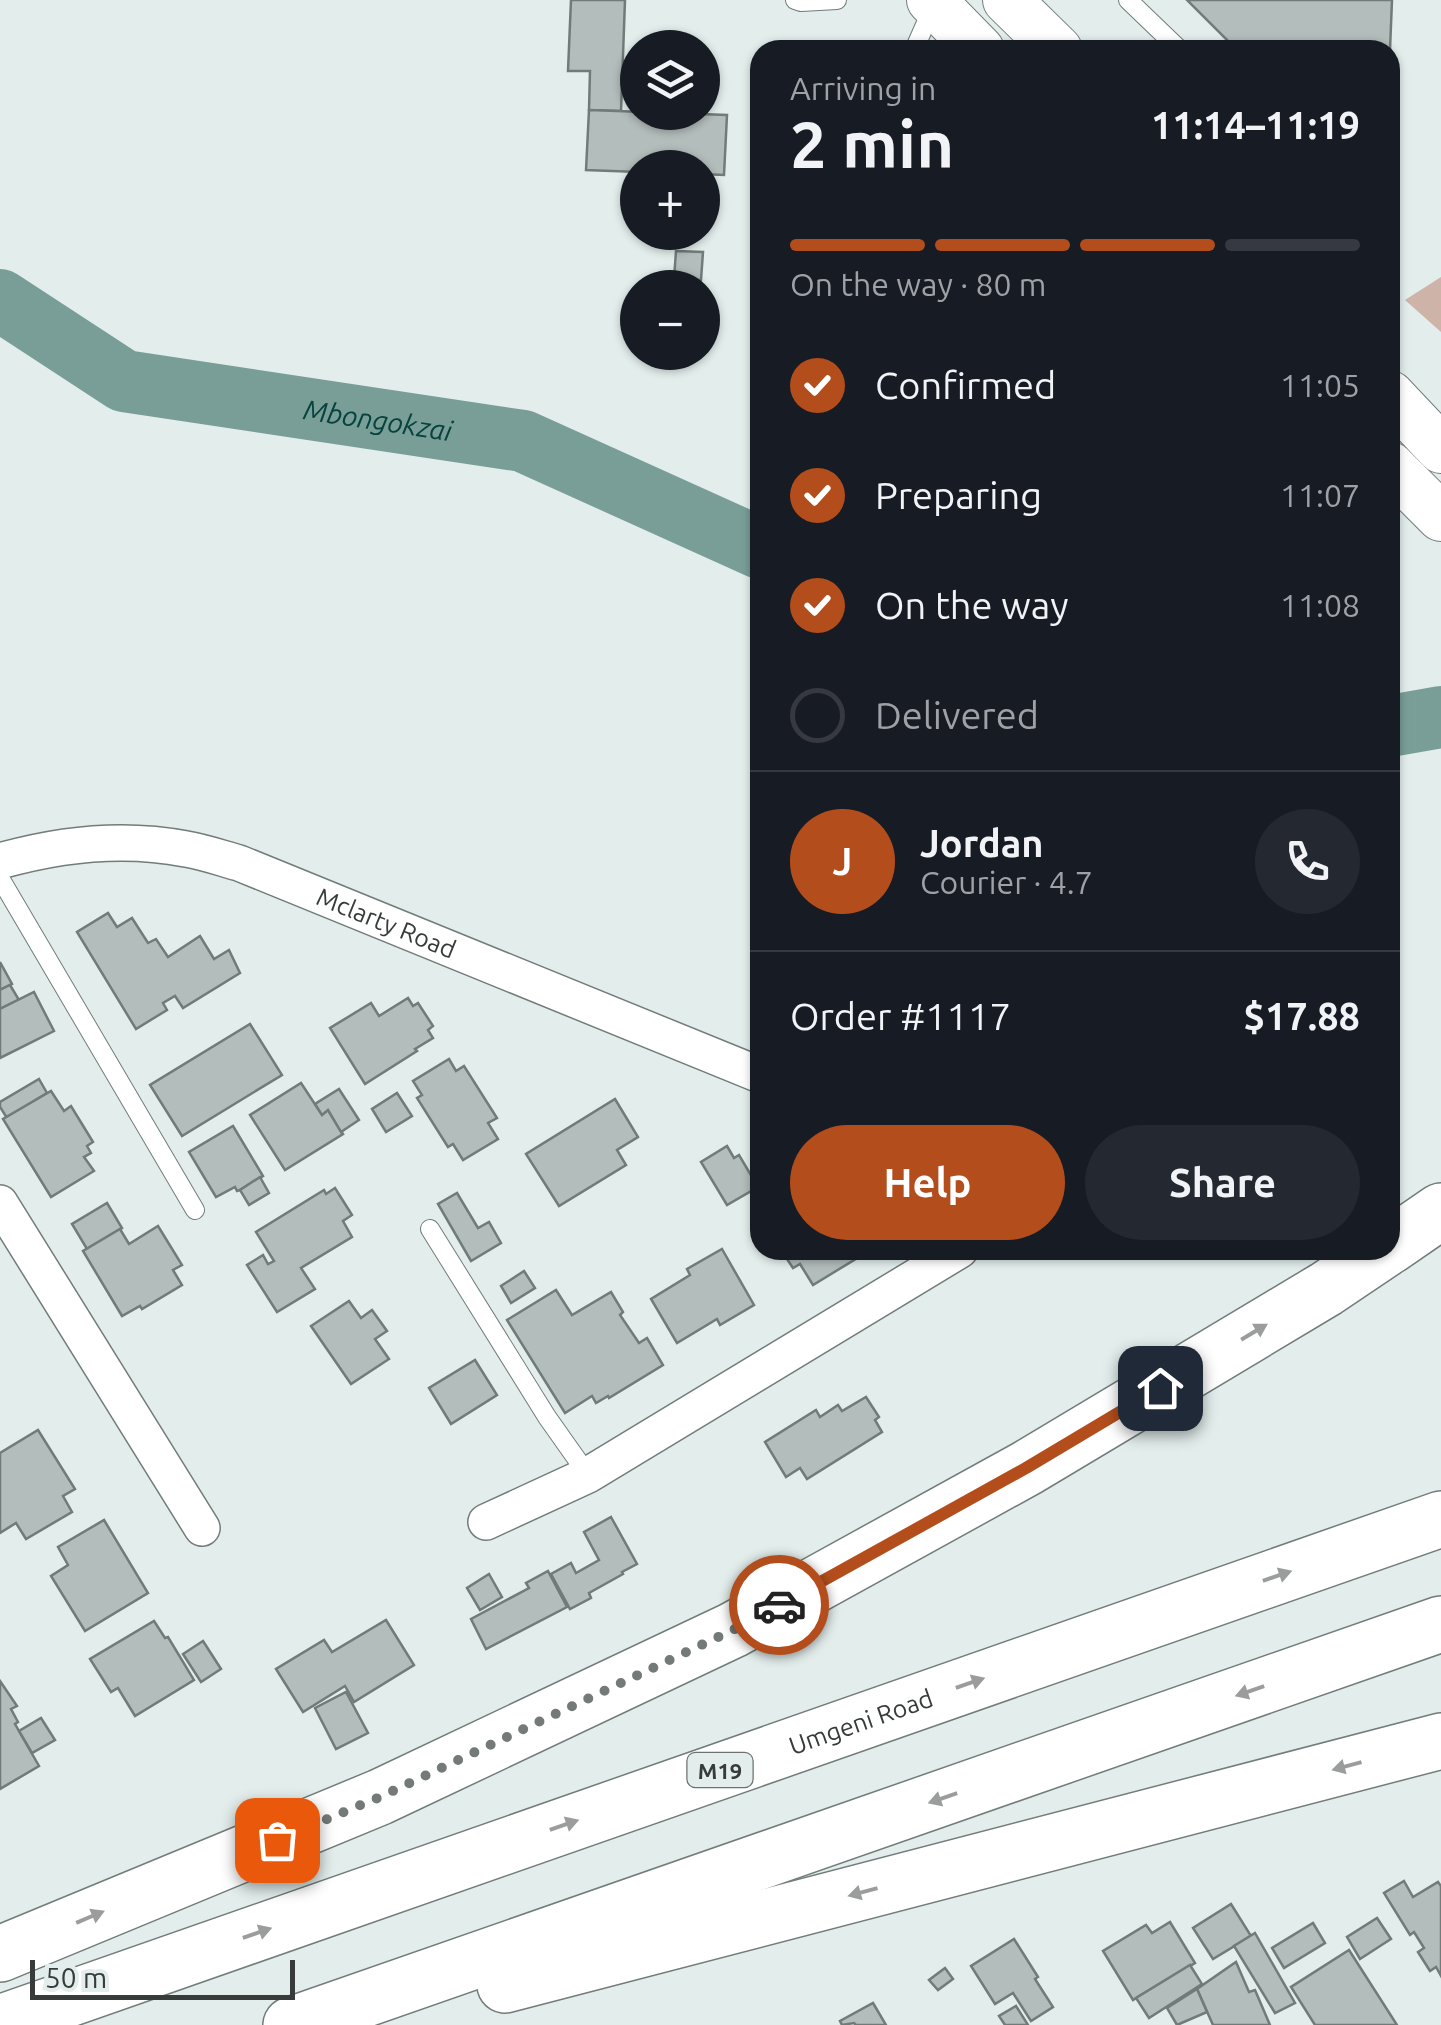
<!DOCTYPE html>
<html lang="en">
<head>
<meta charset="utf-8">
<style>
	:root { --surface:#171b24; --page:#242831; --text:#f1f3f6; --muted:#9ea1a6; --line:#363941; --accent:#b34e1c }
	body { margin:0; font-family:Ubuntu,sans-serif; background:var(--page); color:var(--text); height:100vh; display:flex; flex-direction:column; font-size:38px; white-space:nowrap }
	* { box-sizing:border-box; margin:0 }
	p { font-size:32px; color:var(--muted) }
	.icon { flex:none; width:55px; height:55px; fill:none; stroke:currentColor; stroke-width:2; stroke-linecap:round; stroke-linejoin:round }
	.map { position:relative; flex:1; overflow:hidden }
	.details { position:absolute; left:750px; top:40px; width:650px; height:1220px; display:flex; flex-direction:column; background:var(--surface); border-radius:30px; box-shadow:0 2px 8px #0004 }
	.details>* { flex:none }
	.fabs { position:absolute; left:620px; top:30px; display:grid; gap:20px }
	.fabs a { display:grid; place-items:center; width:100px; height:100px; border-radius:50%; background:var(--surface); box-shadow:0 2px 8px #0004; font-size:50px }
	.scale { position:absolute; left:30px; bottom:25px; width:265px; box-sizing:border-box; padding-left:10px; border:5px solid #373b3a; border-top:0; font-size:28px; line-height:35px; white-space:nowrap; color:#373b3a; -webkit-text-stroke:8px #e3eeec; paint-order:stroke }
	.pin { position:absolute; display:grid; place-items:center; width:85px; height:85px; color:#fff; margin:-42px; border-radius:20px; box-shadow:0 5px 15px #0006 }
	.courier { position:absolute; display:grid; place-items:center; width:100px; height:100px; margin:-50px; border:8px solid #b34e1c; border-radius:50%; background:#fff; color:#222; box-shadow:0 2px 12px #0007 }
	.summary em { font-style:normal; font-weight:700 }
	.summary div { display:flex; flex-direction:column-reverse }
	.summary { display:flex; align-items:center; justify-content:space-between; height:170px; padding:0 40px }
	h1 { font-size:65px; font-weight:700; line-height:75px }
	.bar { display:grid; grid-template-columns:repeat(4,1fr); gap:15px 10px; align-content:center; height:120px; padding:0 40px }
	.bar i { height:12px; border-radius:8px; background:var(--line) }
	.bar .on { background:var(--accent) }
	.bar p { grid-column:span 4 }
	.line { display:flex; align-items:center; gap:25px; padding:0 40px; border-top:2px solid var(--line) }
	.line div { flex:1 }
	.round { display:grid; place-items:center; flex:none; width:105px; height:105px; border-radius:52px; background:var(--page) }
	ol { padding:0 40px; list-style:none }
	li { display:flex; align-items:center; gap:30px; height:110px }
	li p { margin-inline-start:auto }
	li .icon { padding:10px; border-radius:50%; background:var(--accent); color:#fff; stroke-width:4 }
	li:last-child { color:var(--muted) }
	li i { width:55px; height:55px; border:5px solid var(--line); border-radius:50% }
	.action { display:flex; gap:20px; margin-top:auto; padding:20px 40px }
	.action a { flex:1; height:115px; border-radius:60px; background:var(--accent); color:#fff; font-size:40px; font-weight:700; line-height:115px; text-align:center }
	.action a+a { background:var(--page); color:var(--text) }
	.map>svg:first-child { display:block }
	.green { fill:#cdb3a8 }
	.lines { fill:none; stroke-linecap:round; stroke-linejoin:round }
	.river { stroke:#799e98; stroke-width:62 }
	.building { fill:#b3bdbb; stroke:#717b79; stroke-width:2.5 }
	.lane-casing { stroke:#727c7a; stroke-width:20 }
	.street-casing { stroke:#727c7a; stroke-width:38 }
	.secondary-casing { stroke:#727c7a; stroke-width:50 }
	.highway-casing { stroke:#727c7a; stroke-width:58 }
	.lane { stroke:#fff; stroke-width:18 }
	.street { stroke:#fff; stroke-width:35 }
	.secondary { stroke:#fff; stroke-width:48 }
	.highway { stroke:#fff; stroke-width:55 }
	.oneway { fill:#9b9d9c }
	.done { stroke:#737a78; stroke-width:10; stroke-dasharray:0 18 }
	.route { stroke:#b34e1c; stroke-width:12 }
	.labels { text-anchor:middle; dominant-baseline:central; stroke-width:9; stroke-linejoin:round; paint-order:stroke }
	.shield { fill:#e3eeec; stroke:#6b716f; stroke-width:2.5 }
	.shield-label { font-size:22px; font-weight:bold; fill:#373b3a }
	.street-label { font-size:25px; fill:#373b3a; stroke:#e3eeec }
	.water-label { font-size:28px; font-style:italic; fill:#07433c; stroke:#e3eeec }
</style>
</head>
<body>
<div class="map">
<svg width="1441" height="2025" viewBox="0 0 1441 2025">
	<rect width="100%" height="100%" fill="#e3eeec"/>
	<path class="green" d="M1441,277V332L1405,300Z"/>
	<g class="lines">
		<g class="river">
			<path id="s1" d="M0,300L124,381L523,441L760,548"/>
			<path d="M1390,726L1441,717"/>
		</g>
	</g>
	<g class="building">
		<path d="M571,0H625L621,111L589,110L590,71H568Z"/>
		<path d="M1187,0H1392L1390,50H1237Z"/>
		<path d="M589,110L727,115L724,175L702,174V168H638V172L586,170Z"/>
		<path d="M676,251L703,252L701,280L674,279Z"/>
		<path d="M108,913L117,927L132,918L148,943L156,939L168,957L200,936L214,959L229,950L240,973L183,1008L175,996L163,1003L167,1010L136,1029L77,932Z"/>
		<path d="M0,962L12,984L0,990Z"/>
		<path d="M10,985L19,1000L0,1009V990Z"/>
		<path d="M34,992L54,1031L0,1058V1009Z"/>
		<path d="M408,998L413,1006L418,1003L433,1026L428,1030L433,1038L415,1049L417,1051L365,1084L330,1028L371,1003L379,1016Z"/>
		<path d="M250,1024L282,1075L182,1136L150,1085Z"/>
		<path d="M449,1059L456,1071L464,1066L497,1118L488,1123L498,1139L463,1160L453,1144L448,1147L417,1098L422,1095L413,1081Z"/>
		<path d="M39,1079L47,1093L7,1118L0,1107V1102Z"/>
		<path d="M301,1083L322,1115L328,1110L343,1134L285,1170L250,1115Z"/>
		<path d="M339,1089L359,1120L341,1132L328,1110L322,1115L315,1104Z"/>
		<path d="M51,1091L64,1111L71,1106L93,1142L87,1146L91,1153L84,1157L94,1171L51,1197L3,1119Z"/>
		<path d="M397,1093L412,1116L386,1132L372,1109Z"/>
		<path d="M615,1099L638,1137L617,1150L626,1165L559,1206L526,1154Z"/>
		<path d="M233,1126L263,1176L240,1190L237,1191L235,1187L216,1197L189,1152Z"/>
		<path d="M727,1146L734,1158L739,1155L758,1187L727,1205L701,1162Z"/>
		<path d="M260,1177L269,1193L249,1205L240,1190Z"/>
		<path d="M335,1188L352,1215L343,1221L352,1237L301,1268L315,1289L277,1312L247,1265L263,1255L268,1264L274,1261L256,1232L324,1190L326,1194Z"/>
		<path d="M457,1193L478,1228L489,1222L501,1243L471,1261L438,1204Z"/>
		<path d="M107,1203L122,1228L87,1249L72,1224Z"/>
		<path d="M158,1226L182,1265L173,1270L182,1285L142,1309L140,1306L122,1316L83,1251L120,1229L129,1244Z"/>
		<path d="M722,1249L754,1305L720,1325L717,1319L677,1343L651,1299L690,1275L687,1269Z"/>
		<path d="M781,1250H855L859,1257L813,1285L800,1264L793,1268Z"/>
		<path d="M524,1271L535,1288L511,1303L501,1286Z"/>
		<path d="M556,1290L572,1315L611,1292L623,1312L620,1315L639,1343L647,1338L663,1365L609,1398L608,1396L596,1403L592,1396L565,1413L507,1320Z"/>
		<path d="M349,1301L361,1318L372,1310L387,1331L375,1339L389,1359L351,1384L311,1326Z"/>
		<path d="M475,1360L497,1395L451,1424L429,1388Z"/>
		<path d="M866,1397L879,1417L875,1420L882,1432L807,1479L800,1468L786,1477L765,1442L816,1410L820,1417L838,1405L842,1411Z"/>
		<path d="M38,1430L75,1489L63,1496L72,1512L26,1539L16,1523L0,1533V1453Z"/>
		<path d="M611,1517L637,1564L622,1572L623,1574L589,1593L591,1598L570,1609L551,1574L571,1563L576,1573L599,1560L584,1532Z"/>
		<path d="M104,1520L148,1593L85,1631L51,1576L68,1565L58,1547Z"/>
		<path d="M548,1571L567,1607L486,1649L471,1619L529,1588L526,1583Z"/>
		<path d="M489,1574L502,1597L480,1610L467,1588Z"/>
		<path d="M386,1620L414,1665L354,1702L345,1686L303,1712L276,1669L324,1640L332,1652Z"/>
		<path d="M154,1621L165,1638L168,1637L194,1680L135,1716L118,1688L111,1692L90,1659Z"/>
		<path d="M203,1641L221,1669L201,1682L183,1654Z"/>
		<path d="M0,1681L17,1706L11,1709L18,1722L15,1724L39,1766L0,1789Z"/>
		<path d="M346,1692L368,1733L336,1749L315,1708Z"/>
		<path d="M41,1718L55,1740L32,1753L19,1731Z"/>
		<path d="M1404,1881L1413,1897L1438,1882L1441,1886V1976L1436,1967L1430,1971L1418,1952L1424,1948L1414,1932L1410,1935L1384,1893Z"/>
		<path d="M1231,1904L1251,1936L1213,1959L1193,1928Z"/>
		<path d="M1377,1918L1391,1939L1360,1959L1347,1937Z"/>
		<path d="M1170,1922L1195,1963L1133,2000L1103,1951L1146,1925L1152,1933Z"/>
		<path d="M1313,1923L1325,1943L1284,1968L1272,1948Z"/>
		<path d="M1255,1933L1295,2003L1275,2013L1234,1946Z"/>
		<path d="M1014,1939L1038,1977L1035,1979L1053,2007L1031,2021L1013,1993L995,2004L971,1966Z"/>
		<path d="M1349,1950L1397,2025H1315L1291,1987Z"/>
		<path d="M1236,1962L1249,1992L1255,1990L1270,2025H1213L1197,1989Z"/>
		<path d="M1190,1965L1202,1984L1149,2018L1136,1998Z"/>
		<path d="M945,1968L953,1979L938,1990L929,1980Z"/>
		<path d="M1197,1989L1207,2012L1177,2025L1167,2008Z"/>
		<path d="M873,2003L886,2025H856L854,2023L842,2025L840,2021Z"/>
		<path d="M1016,2006L1028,2025H1005L999,2016Z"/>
	</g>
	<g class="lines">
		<g class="lane-casing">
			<g id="lane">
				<path d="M795,0L801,2L837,0"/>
				<path d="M1128,0L1180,50"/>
				<path d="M914,50L932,9"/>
				<path d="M0,878L195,1210"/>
				<path d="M430,1229L547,1417L588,1475"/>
			</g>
		</g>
		<g class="street-casing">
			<g id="street">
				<path id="s2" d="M0,861C60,844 124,837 186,849C204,852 221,858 239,863L760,1075"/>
				<path d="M0,1203L202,1528"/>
				<path d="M486,1522L588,1475L960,1250"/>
			</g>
		</g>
		<g class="secondary-casing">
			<g id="secondary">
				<path d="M931,0L980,50"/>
				<path d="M1007,0L1058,50"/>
				<path d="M1390,395L1441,449"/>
				<path d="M1390,466L1441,517"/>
			</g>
		</g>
		<g class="highway-casing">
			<g id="highway">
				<path d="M1390,1246L1441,1211"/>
				<path d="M0,1954L380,1797L733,1630L1027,1468L1326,1289L1384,1250"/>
				<path d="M505,1985L1441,1741"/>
				<path id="s3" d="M0,2023L1441,1519"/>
				<path d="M291,2025L1441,1624"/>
			</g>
		</g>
		<use href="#lane" class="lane"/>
		<use href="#street" class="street"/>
		<use href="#secondary" class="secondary"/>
		<use href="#highway" class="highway"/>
	</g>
	<defs><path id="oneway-solid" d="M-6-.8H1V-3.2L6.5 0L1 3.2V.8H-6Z" transform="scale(2.5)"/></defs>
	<g class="oneway">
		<use href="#oneway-solid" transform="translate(1254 1332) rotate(-31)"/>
		<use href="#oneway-solid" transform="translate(1277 1576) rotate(-19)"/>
		<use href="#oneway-solid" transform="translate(970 1683) rotate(-19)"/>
		<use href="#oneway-solid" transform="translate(1250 1691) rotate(161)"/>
		<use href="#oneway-solid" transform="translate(1347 1766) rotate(165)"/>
		<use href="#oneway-solid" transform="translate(943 1798) rotate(161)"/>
		<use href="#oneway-solid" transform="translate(564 1825) rotate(-19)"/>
		<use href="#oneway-solid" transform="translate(863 1892) rotate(165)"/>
		<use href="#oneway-solid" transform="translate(90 1917) rotate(-23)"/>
		<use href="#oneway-solid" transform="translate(257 1933) rotate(-19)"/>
	</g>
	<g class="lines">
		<path class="done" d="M277,1840L380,1797L733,1630L779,1605"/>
		<path class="route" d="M779,1605L1026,1468L1160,1388"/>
	</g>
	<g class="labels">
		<rect class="shield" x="687.5" y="1753" width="65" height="34" rx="8"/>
		<g class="shield-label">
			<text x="720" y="1770">M19</text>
		</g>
		<g class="street-label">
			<text stroke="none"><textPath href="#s2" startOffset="402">Mclarty Road</textPath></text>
			<text stroke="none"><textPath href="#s3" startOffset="912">Umgeni Road</textPath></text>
		</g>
		<g class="water-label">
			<text stroke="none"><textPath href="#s1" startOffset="405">Mbongokzai</textPath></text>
		</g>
	</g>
</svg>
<div class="fabs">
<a><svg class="icon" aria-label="layers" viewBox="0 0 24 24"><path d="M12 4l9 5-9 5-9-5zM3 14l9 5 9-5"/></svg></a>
<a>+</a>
<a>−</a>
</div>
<div class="scale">50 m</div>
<div class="pin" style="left:277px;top:1840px;background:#ea580c"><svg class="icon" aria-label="bag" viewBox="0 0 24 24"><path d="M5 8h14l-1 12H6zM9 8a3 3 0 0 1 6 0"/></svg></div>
<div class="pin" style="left:1160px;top:1388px;background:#1f2937"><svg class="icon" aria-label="home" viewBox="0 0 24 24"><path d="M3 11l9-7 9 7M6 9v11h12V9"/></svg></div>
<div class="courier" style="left:779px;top:1605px"><svg class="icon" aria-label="car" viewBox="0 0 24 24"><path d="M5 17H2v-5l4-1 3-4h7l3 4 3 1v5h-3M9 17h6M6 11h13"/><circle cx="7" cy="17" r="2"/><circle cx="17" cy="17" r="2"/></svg></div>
<section class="details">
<div class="summary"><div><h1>2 min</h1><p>Arriving in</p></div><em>11:14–11:19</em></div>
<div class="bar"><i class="on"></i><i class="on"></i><i class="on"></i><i></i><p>On the way · 80 m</p></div>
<ol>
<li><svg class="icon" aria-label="check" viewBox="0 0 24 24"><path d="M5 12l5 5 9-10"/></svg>Confirmed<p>11:05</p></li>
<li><svg class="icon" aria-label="check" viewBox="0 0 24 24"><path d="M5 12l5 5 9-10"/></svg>Preparing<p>11:07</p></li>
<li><svg class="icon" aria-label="check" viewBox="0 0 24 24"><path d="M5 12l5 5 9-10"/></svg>On the way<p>11:08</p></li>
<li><i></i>Delivered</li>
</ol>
<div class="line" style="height:180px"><b class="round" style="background:var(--accent);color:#fff">J</b><div><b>Jordan</b><p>Courier · 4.7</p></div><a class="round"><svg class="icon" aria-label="phone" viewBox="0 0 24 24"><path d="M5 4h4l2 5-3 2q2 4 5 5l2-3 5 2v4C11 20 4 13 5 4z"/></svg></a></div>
<div class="line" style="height:130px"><div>Order #1117</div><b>$17.88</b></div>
<div class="action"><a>Help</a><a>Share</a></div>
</section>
</div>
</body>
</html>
